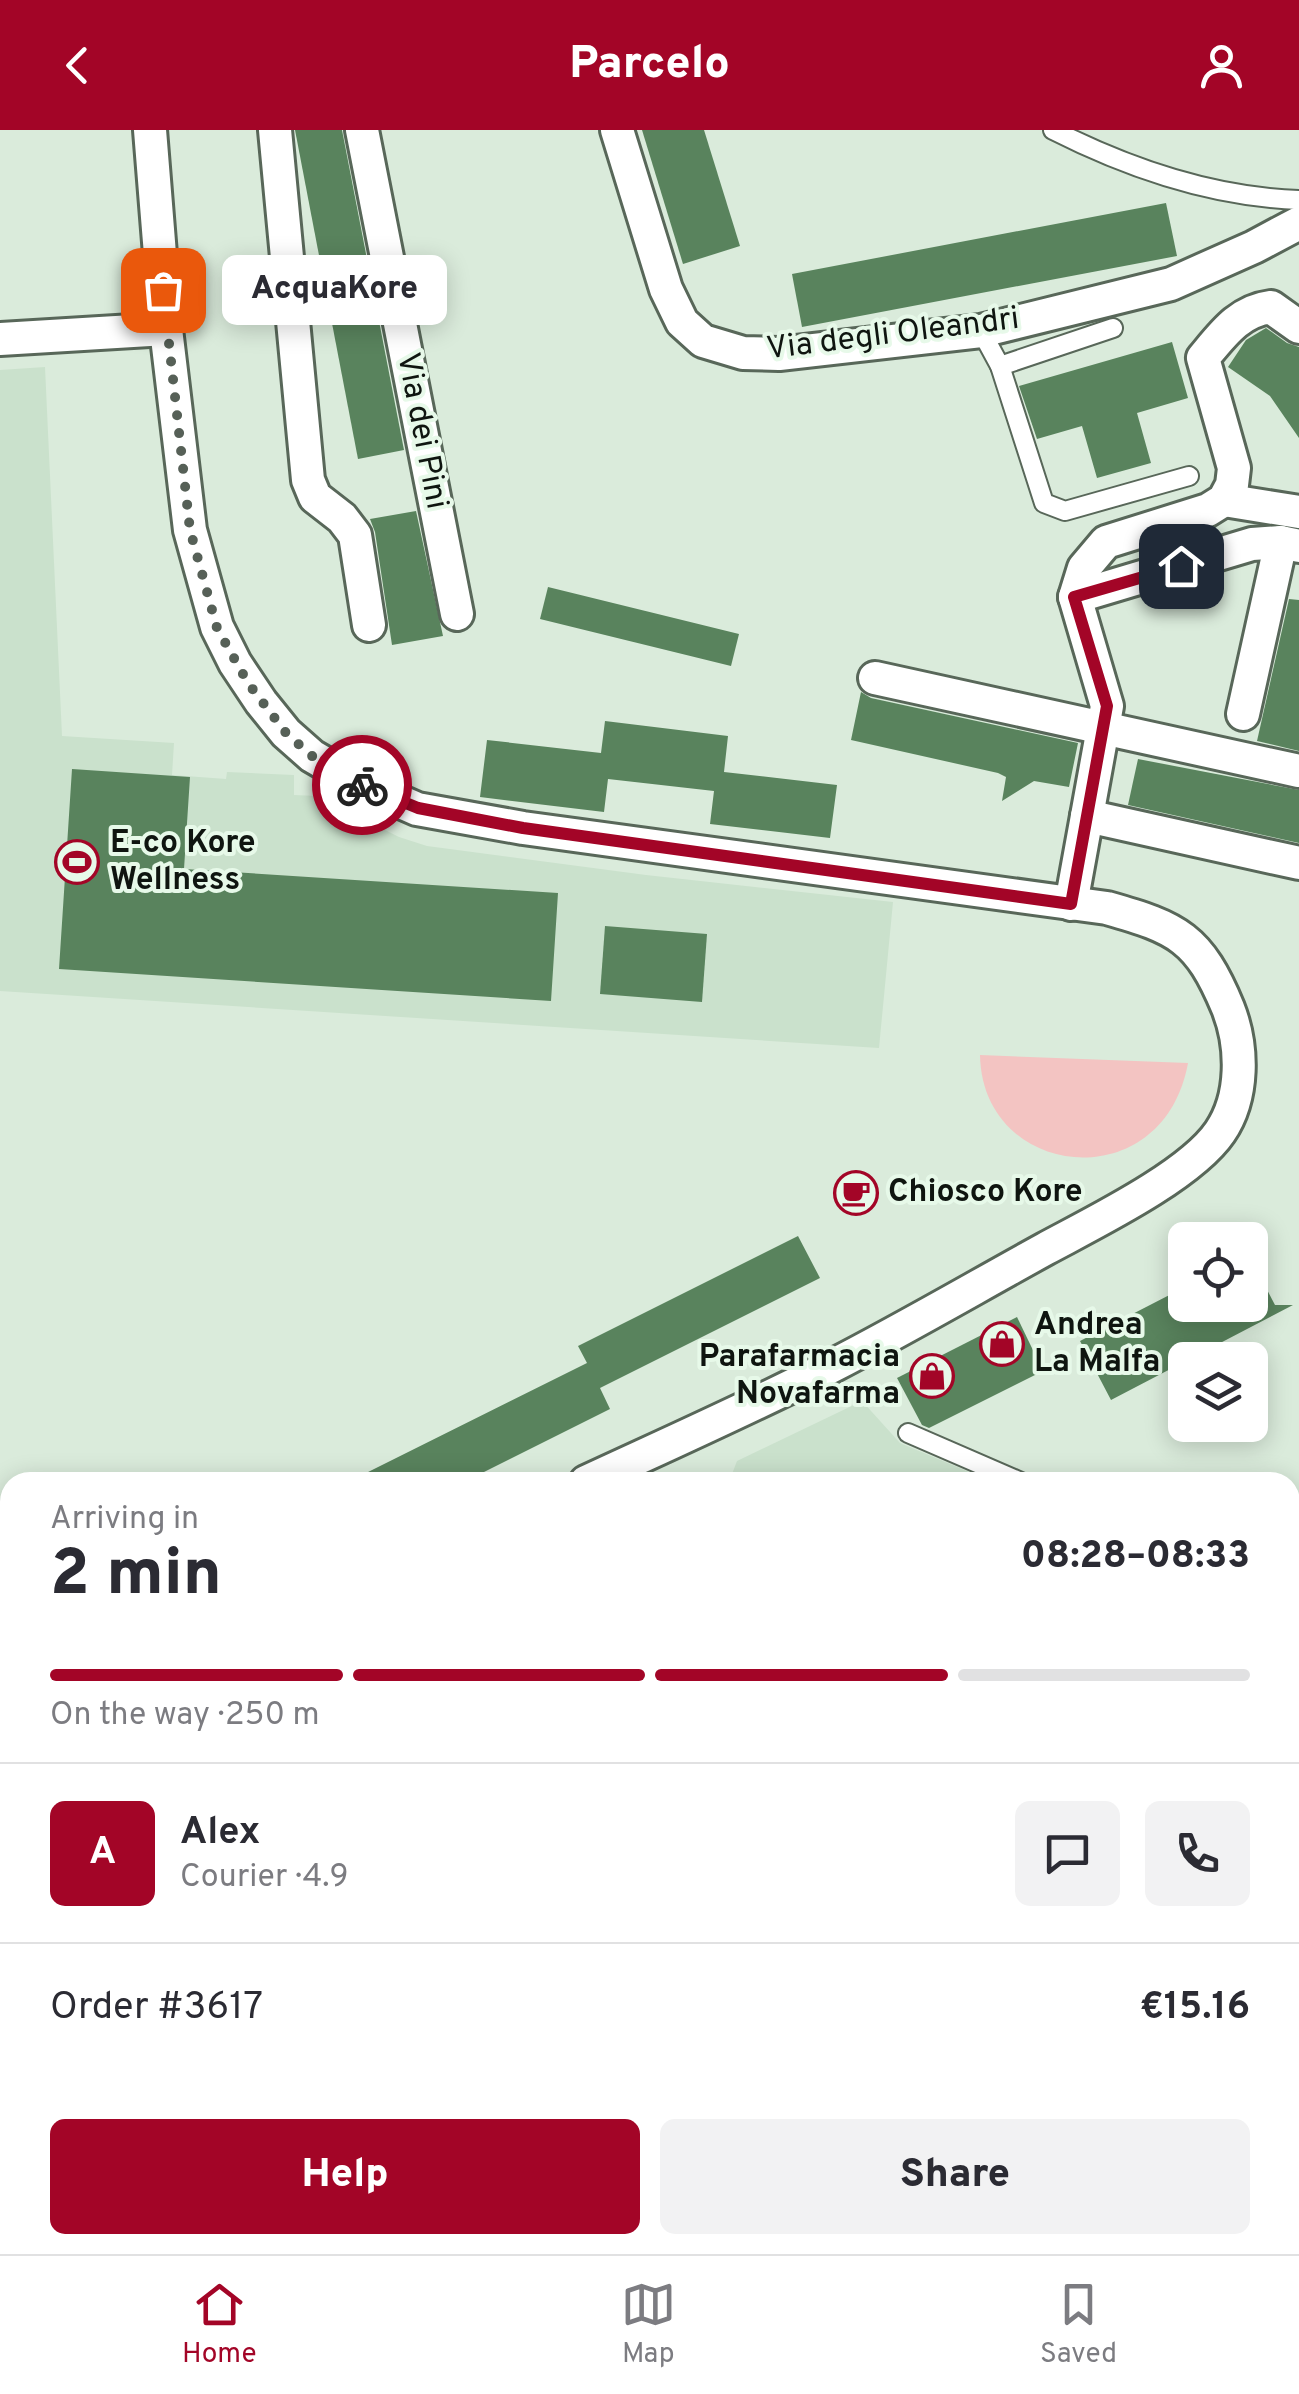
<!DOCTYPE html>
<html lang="en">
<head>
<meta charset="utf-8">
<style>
	:root { --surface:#fff; --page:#f2f2f3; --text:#2b2b33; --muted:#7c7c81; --line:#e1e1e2; --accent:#a30527 }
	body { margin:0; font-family:Overpass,sans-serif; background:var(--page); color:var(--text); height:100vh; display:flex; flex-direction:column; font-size:38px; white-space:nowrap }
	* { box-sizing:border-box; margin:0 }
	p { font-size:32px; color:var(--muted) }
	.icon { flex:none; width:55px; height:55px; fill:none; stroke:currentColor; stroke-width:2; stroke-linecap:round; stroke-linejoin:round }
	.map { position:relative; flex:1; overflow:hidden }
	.sheet { position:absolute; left:0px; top:1342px; width:1300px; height:782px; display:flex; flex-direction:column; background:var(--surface); border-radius:30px 30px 0 0; box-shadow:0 5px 25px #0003 }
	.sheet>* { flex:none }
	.controls { position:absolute; left:1168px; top:1092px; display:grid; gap:20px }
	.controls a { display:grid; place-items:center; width:100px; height:100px; border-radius:15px; background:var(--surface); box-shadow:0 5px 25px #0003; font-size:50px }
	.pin { position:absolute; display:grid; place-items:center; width:85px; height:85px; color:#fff; margin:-42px; border-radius:20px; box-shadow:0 5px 15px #0006 }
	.courier { position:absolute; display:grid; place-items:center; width:100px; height:100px; margin:-50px; border:8px solid #a30527; border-radius:50%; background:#fff; color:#222; box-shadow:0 2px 12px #0007 }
	.bubble { position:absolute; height:70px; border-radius:15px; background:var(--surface); box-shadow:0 5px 25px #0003; font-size:32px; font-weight:800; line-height:70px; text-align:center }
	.summary em { font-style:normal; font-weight:800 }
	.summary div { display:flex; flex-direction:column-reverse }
	.summary { display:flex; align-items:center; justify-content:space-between; height:170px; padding:0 50px }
	h1 { font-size:65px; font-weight:800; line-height:75px }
	.bar { display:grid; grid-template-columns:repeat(4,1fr); gap:15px 10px; align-content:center; height:120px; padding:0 50px }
	.bar i { height:12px; border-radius:8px; background:var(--line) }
	.bar .current { background:var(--accent) }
	.bar p { grid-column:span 4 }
	.line { display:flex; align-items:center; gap:25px; padding:0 50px; border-top:2px solid var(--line) }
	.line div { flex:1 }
	.round { display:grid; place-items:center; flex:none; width:105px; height:105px; border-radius:15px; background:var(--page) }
	.cta { display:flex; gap:20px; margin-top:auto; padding:20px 50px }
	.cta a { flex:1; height:115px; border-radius:15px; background:var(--accent); color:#fff; font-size:40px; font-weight:800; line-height:115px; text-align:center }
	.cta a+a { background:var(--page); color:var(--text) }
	header { display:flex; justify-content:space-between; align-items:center; height:130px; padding:0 50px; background:var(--accent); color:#fff; font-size:45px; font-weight:800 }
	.tabs { display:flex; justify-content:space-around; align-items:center; height:140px; border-top:2px solid var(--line); background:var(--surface); font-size:28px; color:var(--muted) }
	.tabs a { display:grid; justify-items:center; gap:5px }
	.tabs .current { color:var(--accent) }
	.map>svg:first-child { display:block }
	.built { fill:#cae1cc }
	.green { fill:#f3c4c2 }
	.building { fill:#59835d }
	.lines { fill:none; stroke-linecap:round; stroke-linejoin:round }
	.lane-casing { stroke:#586759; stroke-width:22 }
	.street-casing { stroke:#586759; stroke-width:38 }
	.lane { stroke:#fff; stroke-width:18 }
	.street { stroke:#fff; stroke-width:32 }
	.done { stroke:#566057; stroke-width:10; stroke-dasharray:0 18 }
	.route { stroke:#a30527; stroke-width:12 }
	.labels { text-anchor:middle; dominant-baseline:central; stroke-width:8; stroke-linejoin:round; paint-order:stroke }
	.street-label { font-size:32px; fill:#0f1510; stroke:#e7f9e9 }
	.poi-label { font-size:32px; font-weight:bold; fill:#0f1510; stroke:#e7f9e9; text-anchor:start }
</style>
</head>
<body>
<header><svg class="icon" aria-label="back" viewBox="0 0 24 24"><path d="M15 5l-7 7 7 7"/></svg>Parcelo<svg class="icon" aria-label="person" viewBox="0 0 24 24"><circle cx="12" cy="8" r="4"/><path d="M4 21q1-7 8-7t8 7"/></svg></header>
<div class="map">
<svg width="1299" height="2124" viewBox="0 0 1299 2124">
	<rect width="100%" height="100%" fill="#daebdb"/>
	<g class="built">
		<path d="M45,237L62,606L174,613L172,645L226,649L227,642L294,645V665L317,666L399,707L427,716L646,745L893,772L879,918L0,861V240Z"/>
		<path d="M862,1271L900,1313L993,1352H729L737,1331Z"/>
	</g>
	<path class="green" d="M980,925L1188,933C1163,1070 982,1050 980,925Z"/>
	<g class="building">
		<path d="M295,0H342L404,320L358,329Z"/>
		<path d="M642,0H704L740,116L683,134Z"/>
		<path d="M1166,73L1177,126L802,197L792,144Z"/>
		<path d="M1266,198L1287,213L1299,217V308L1270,266L1228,237L1246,210Z"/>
		<path d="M1172,212L1188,268L1137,283L1151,333L1097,348L1082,296L1037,309L1019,256Z"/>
		<path d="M416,381L443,506L392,515L375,402L370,389Z"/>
		<path d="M548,457L739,504L731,536L540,489Z"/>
		<path d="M1289,469L1299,470V621L1257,611Z"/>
		<path d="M861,562L871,568L1078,613L1069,657L1034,651L1002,671L1006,647L998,643L851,610Z"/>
		<path d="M605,591L728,606L724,642L837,655L830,708L710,694L714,661L608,649L604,682L480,667L487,610L601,623Z"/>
		<path d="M1138,629L1299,660V713L1128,675Z"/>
		<path d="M72,639L190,647L184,739L558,763L551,871L59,839Z"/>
		<path d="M605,796L707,804L702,872L600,864Z"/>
		<circle cx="856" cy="1063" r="17"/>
		<path d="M798,1106L820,1148L600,1258L610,1279L464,1352H348L587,1233L578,1216Z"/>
		<path d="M1250,1127L1275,1175H1293L1111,1270L1080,1211L1185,1157V1175H1250Z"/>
		<path d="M1017,1187L1043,1241L929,1298L922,1295L897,1248Z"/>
	</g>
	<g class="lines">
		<g class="lane-casing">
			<g id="lane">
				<path d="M1053,0C1130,39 1212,67 1299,70"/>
				<path d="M981,201L1000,236L1044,373L1065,381L1189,346"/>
				<path d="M1000,236L1113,198"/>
				<path d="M908,1303L1021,1352"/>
				<path d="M1290,1469L1299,1473"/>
			</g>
		</g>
		<g class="street-casing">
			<g id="street">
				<path d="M150,0L166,199L190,400L217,497L235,533L261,572L286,603L312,626L360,654L417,679L523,698L1107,778C1178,798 1199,808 1228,878C1243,916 1244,967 1220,1002C1190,1046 1093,1093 1045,1119C974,1158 904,1199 832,1236C751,1277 668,1314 586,1352"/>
				<path d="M275,0L308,350L315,367L342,388L355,405L369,495"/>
				<path d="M362,0L457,484"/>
				<path d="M617,0L666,159L682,192L703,211L743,223L779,224L981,201L1171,154L1254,117L1299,93"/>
				<path d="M0,209L166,199"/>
				<path d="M1224,370L1299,382"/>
				<path d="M1075,467L1252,414L1281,412L1299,416"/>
				<path d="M875,548L1299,641"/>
				<path d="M1243,584L1281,412"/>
				<path d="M1087,686L1299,733"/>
				<path d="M1071,774L1107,576L1075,467L1084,438L1106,412L1208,380L1224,370L1232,355L1234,338L1203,228C1223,204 1239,181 1271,177L1299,197"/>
				<path d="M1290,1661L1299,1654"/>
				<path d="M889,2115L896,2124"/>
				<path d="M1129,2115L1136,2124"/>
				<path d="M1202,2115L1208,2124"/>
			</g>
		</g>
		<use href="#lane" class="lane"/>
		<use href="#street" class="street"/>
	</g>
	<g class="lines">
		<path class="done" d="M163,160L190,400L217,498L248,553L286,603L312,626L362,655"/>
		<path class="route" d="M362,655L418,678L523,698L1071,774L1107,576L1074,467L1181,436"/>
	</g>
	<defs>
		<g id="stadium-ring" transform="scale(2.25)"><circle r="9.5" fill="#e7f9e9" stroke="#a30527" stroke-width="1.5"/><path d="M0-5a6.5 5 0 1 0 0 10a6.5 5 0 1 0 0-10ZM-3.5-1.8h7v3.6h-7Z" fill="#a30527"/></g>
		<g id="cafe-ring" transform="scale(2.25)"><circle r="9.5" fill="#e7f9e9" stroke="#a30527" stroke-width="1.5"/><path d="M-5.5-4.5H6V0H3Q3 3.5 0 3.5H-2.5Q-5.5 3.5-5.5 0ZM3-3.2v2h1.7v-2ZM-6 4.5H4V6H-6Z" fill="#a30527"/></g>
		<g id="shop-ring" transform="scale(2.25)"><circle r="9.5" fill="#e7f9e9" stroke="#a30527" stroke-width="1.5"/><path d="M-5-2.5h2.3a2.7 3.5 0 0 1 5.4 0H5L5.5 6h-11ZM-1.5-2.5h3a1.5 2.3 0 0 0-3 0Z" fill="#a30527"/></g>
	</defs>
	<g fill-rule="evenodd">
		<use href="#stadium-ring" x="77" y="732"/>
		<use href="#cafe-ring" x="856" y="1063"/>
		<use href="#shop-ring" x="1002" y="1214"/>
		<use href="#shop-ring" x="932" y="1246"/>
	</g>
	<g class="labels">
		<g class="street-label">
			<text transform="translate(893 205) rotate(-7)">Via degli Oleandri</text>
			<text transform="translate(421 301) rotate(79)">Via dei Pini</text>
		</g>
		<g class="poi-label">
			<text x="110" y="714">E-co Kore<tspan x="110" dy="37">Wellness</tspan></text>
			<text x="888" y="1063">Chiosco Kore</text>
			<text x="1034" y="1196">Andrea<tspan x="1034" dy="37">La Malfa</tspan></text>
			<text x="900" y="1228" text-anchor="end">Parafarmacia<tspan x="900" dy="37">Novafarma</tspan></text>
		</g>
	</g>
</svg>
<div class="controls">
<a><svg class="icon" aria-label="locate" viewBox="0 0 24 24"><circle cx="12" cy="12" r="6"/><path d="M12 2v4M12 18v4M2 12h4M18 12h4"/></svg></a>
<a><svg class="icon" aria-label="layers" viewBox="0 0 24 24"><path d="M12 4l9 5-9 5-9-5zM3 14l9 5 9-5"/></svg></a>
</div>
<div class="pin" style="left:163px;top:160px;background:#ea580c"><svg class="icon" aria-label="bag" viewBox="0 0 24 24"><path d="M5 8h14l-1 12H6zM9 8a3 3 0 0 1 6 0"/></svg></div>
<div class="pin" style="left:1181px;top:436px;background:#1f2937"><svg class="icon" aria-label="home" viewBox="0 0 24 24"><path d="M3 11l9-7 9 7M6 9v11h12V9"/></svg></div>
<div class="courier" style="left:362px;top:655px"><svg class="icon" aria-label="bike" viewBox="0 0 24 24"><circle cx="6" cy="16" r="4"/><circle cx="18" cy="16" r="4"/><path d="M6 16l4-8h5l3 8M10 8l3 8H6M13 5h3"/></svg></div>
<div class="bubble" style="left:222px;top:125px;width:225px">AcquaKore</div>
<section class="sheet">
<div class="summary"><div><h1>2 min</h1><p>Arriving in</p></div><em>08:28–08:33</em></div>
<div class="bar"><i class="current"></i><i class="current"></i><i class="current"></i><i></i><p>On the way · 250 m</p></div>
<div class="line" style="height:180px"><b class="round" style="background:var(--accent);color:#fff">A</b><div><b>Alex</b><p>Courier · 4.9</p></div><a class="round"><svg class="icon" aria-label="chat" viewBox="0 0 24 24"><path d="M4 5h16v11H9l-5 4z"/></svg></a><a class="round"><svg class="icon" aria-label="phone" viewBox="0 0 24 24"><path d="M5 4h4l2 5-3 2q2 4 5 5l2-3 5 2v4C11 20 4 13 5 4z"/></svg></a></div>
<div class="line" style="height:130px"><div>Order #3617</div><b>€15.16</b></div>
<div class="cta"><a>Help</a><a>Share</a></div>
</section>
</div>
<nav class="tabs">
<a class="current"><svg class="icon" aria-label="home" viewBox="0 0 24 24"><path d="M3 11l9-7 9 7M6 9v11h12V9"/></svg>Home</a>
<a><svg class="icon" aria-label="map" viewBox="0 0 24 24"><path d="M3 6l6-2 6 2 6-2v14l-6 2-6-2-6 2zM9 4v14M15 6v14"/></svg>Map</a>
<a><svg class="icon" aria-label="saved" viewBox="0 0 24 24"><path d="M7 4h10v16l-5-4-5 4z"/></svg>Saved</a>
</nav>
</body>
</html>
